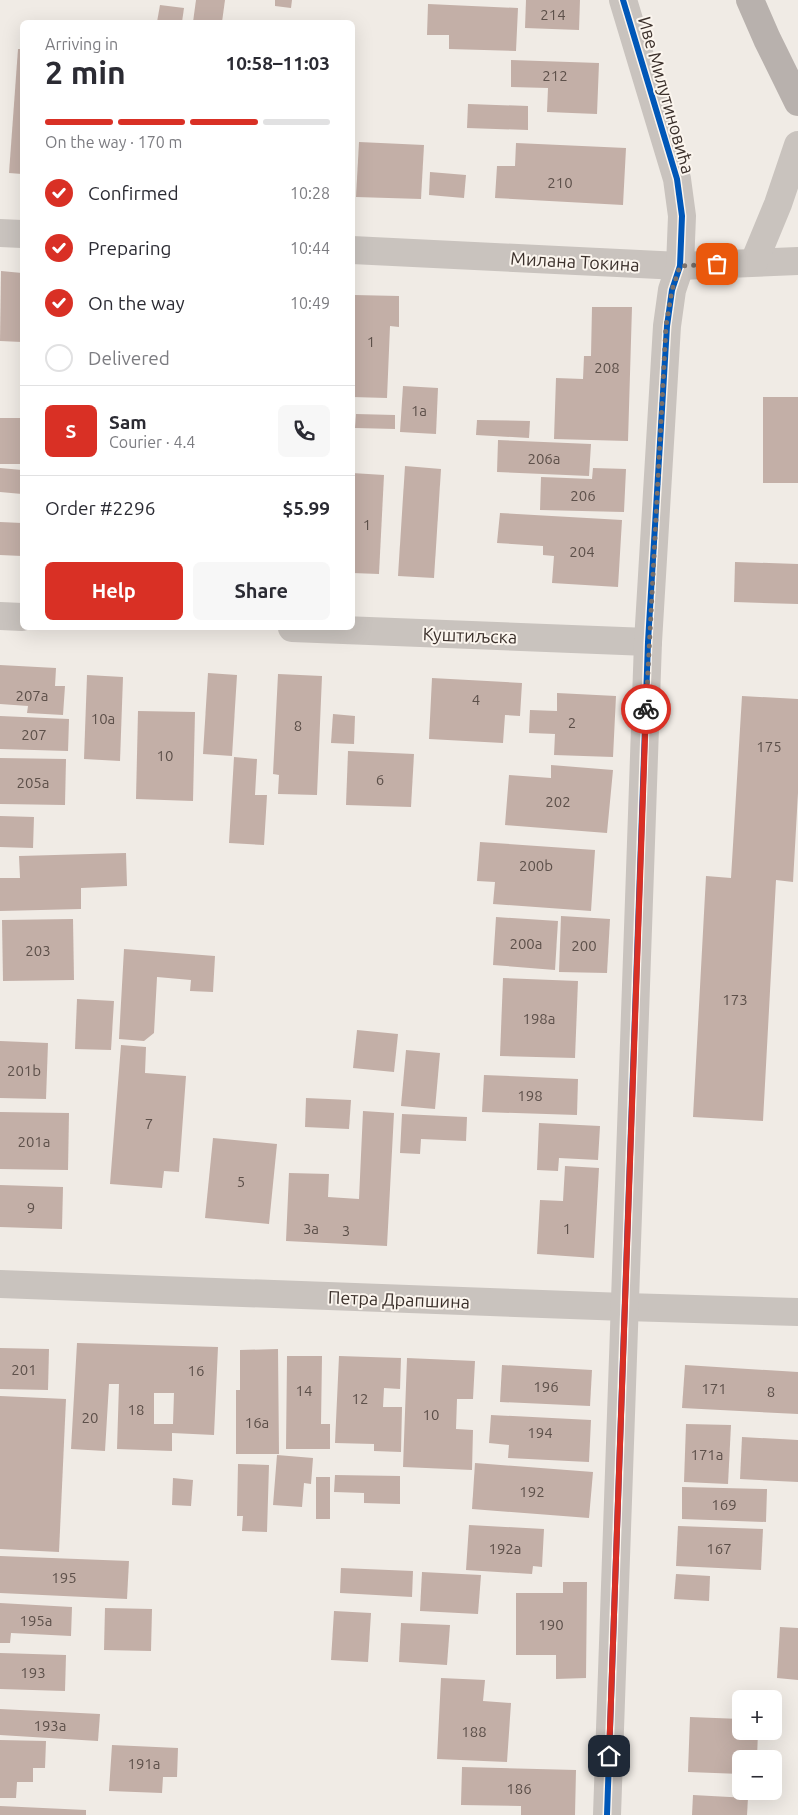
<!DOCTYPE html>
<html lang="en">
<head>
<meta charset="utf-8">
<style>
	:root { --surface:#fff; --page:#f7f7f7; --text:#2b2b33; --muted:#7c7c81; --line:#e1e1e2; --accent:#d93025 }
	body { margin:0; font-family:Ubuntu,sans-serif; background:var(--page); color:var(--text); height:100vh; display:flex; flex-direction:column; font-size:19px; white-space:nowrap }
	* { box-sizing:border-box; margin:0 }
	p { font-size:16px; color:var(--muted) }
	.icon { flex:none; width:28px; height:28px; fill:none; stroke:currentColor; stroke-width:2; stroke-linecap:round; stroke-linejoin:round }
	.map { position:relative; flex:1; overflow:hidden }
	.details { position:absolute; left:20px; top:20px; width:335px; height:610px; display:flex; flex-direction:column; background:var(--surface); border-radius:8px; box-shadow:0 5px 20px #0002 }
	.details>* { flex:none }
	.fabs { position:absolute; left:732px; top:1690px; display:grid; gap:10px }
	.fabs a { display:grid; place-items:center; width:50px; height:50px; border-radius:8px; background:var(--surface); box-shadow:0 5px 20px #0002; font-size:25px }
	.pin { position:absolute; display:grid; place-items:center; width:42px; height:42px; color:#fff; margin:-21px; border-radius:10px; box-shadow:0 2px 8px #0006 }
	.courier { position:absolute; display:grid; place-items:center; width:50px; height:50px; margin:-25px; border:4px solid #d93025; border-radius:50%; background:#fff; color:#222; box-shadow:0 1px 6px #0007 }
	.head em { font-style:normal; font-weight:600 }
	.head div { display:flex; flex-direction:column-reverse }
	.head { display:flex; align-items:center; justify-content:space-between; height:85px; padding:0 25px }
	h1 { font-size:32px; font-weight:600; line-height:38px }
	.bar { display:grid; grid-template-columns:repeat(4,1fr); gap:8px 5px; align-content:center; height:60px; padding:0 25px }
	.bar i { height:6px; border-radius:4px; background:var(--line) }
	.bar .on { background:var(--accent) }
	.bar p { grid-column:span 4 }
	.line { display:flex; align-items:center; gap:12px; padding:0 25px; border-top:1px solid var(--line) }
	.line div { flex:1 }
	.round { display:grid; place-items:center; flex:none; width:52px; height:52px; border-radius:8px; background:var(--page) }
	ol { padding:0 25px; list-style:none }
	li { display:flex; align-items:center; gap:15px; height:55px }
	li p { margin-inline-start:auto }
	li .icon { padding:5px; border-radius:50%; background:var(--accent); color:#fff; stroke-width:4 }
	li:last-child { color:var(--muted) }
	li i { width:28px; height:28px; border:2px solid var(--line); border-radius:50% }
	.cta { display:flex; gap:10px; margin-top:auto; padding:10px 25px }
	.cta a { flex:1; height:58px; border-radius:8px; background:var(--accent); color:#fff; font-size:20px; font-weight:600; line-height:58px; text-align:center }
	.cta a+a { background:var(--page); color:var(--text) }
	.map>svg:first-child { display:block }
	.building { fill:#c3afa7; fill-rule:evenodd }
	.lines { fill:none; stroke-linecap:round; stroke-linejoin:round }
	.street { stroke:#c9c3be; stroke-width:28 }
	.primary { stroke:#b8b1ad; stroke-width:28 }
	.cycleway-casing { stroke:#fbf5ee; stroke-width:9 }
	.cycleway { stroke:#0057b8; stroke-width:6 }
	.done { stroke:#7a716c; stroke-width:5; stroke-dasharray:0 9 }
	.route { stroke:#d93025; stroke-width:6 }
	.labels { text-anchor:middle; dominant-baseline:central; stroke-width:4; stroke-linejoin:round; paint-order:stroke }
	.number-label { font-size:15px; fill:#5d504a }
	.street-label { font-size:18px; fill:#3b302b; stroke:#fbf5ee }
</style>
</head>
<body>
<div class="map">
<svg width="798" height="1815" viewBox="0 0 798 1815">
	<rect width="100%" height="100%" fill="#f0ebe5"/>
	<g class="building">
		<path d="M196,0H225L222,22H193Z"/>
		<path d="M275,0H292L291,8L275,6Z"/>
		<path d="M526,0H580L579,30L525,28Z"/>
		<path d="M428,4L518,8L516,51L449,49V35H427Z"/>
		<path d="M160,5L184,8L182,22H157Z"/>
		<path d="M18,49H22V174L9,173Z"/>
		<path d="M511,60L599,63L597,114L547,112L548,88L511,87Z"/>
		<path d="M468,104L528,106V130L467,128Z"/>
		<path d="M359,142L424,145L421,199L356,197Z"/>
		<path d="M516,143L626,148L623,205L495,198L497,166H515Z"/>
		<path d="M430,172L466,175L464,198L429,195Z"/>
		<path d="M1,271L22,273V342L0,341Z"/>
		<path d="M354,295L399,296V327L390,326L387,398L352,397Z"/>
		<path d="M592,307H632L628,441L554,439L556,378L583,379L584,356H591Z"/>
		<path d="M403,386L438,388L436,434L400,432Z"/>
		<rect x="763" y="397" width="35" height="86"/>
		<path d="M356,414L395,415V429L355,428Z"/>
		<rect x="0" y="418" width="22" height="46"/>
		<path d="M477,420L530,421L529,438L476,435Z"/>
		<path d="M498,440L591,444L589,476L497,472Z"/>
		<path d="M405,466L441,469L434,578L398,576Z"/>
		<path d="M0,468L22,470V494L0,492Z"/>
		<path d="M593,468L626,469L624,512L540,510L541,477L592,479Z"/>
		<path d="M352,473L384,475L379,574L352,573Z"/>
		<path d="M500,513L622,520L618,587L552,583L554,556L543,555V546L497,543Z"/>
		<path d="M0,522L22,523V556L0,555Z"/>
		<path d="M735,562L798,564V604L734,602Z"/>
		<path d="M0,665L56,668L55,686H65L63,715L27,713L28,706L0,704Z"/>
		<path d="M208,673L237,675L232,756L203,754Z"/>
		<path d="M278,674L322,676L317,795L278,794L279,775L273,774Z"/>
		<path d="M87,675L123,677L120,761L84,759Z"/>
		<path d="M432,678L522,683L520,716L505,715L503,743L429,739Z"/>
		<path d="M557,693L616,696L613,757L554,755L555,734L529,733L530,710L557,711Z"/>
		<path d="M742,696L798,699V793L793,882L776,880L763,1121L693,1117L706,876L731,878Z"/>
		<path d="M138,711L195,712L193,801L136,799Z"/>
		<path d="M333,714L355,716L354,744L331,743Z"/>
		<path d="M0,716L69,719L68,751L0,749Z"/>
		<path d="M348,751L414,754L411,807L346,805Z"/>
		<path d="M234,757L257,759L255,795H267L264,845L229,843Z"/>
		<path d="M0,758L66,759L65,805L0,804Z"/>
		<path d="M551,765L613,770L607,833L505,825L509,775L551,778Z"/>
		<path d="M0,816L34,817L33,848L0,847Z"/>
		<path d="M480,842L595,850L591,911L493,904L495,882L477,881Z"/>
		<path d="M126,853L127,886L81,888V909L0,911V878H20L19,856Z"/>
		<path d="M561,916L610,919L607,973L559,972Z"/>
		<path d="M496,917L558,921L555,970L493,965Z"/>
		<path d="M73,919L74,980L3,981L2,920Z"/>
		<path d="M124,949L215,956L213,992L190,991L191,980L157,977L154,1033L144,1041L119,1039Z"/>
		<path d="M503,978L578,981L575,1058L500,1056Z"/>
		<path d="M77,999L114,1001L111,1050L75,1049Z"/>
		<path d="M357,1030L398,1034L394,1072L353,1068Z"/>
		<path d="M0,1041L48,1043L46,1099L0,1098Z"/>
		<path d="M121,1045L146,1047L145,1073L186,1076L179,1172L164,1171L162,1188L110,1184Z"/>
		<path d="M406,1050L440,1053L435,1109L401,1106Z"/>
		<path d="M484,1075L578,1079L577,1115L482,1112Z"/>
		<path d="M306,1098L351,1100L349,1129L305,1127Z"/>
		<path d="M363,1111L394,1113L387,1246L286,1241L289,1173L329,1174L328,1197L359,1199Z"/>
		<path d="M0,1112L69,1113L68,1170L0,1169Z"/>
		<path d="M402,1114L467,1117L466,1141L421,1139L420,1154L400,1153Z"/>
		<path d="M539,1123L600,1126L598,1160L559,1158L558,1171L537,1170Z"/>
		<path d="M213,1138L277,1144L269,1224L205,1218Z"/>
		<path d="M565,1166L599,1168L594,1258L537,1254L540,1200L563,1201Z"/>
		<path d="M0,1185L63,1187L62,1229L0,1227Z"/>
		<path d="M77,1343L218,1347L214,1435L172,1433V1451L117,1449L119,1384H109L105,1451L71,1449ZM154,1393H174L173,1424H154Z"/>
		<path d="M0,1348L49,1349L48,1390L0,1389Z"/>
		<path d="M278,1349L279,1454H236V1390H240V1350Z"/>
		<path d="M287,1356H322L321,1424H330V1449H286Z"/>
		<path d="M339,1356L401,1358L400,1389L384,1388L383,1407H402L401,1452L374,1451V1444L335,1443Z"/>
		<path d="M407,1358L475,1361L473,1399H457L456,1429L473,1430L472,1470L403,1467Z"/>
		<path d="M502,1365L592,1370L590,1406L500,1402Z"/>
		<path d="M685,1365L798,1372V1414L682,1408Z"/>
		<path d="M0,1396L66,1399L59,1552L0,1549Z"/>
		<path d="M491,1415L591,1420L589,1462L508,1458L509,1445L489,1443Z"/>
		<path d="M686,1424L731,1425L728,1484L684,1482Z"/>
		<path d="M742,1437L798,1440V1482L740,1479Z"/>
		<path d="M277,1455L313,1458L311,1484L304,1483L302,1507L273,1505Z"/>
		<path d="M475,1463L593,1472L589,1518L472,1509Z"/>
		<path d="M238,1464L269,1465L267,1532L242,1531L243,1516H237Z"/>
		<path d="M335,1475L400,1476V1504L364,1503V1493L334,1492Z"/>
		<rect x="316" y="1477" width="14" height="42"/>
		<path d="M173,1478L193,1480L191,1506L172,1505Z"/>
		<path d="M682,1487L767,1489L766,1522L682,1519Z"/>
		<path d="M469,1525L544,1529L542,1567L533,1566L532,1574L466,1570Z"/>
		<path d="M678,1526L763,1529L761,1570L676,1566Z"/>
		<path d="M0,1556L129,1561L127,1599L0,1593Z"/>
		<path d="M341,1568L413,1571L412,1597L340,1593Z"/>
		<path d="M422,1572L481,1575L478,1614L420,1611Z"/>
		<path d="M676,1574L710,1576L709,1601L674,1599Z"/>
		<path d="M563,1582H587L586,1678L556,1679V1655H516V1593H563Z"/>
		<path d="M0,1603L72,1607L71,1636L11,1633L10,1643H0Z"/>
		<path d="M105,1608L152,1609L151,1651L104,1650Z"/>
		<path d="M334,1611L371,1613L368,1662L331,1660Z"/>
		<path d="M401,1623L450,1625L447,1665L399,1662Z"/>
		<path d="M780,1627L798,1628V1680L777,1678Z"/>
		<path d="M0,1653L66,1655L65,1691L0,1689Z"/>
		<path d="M441,1678L485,1680L483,1701L511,1703L507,1762L437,1759Z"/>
		<path d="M0,1709L100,1714L98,1741L0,1735Z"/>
		<path d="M690,1717L741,1719V1731H758L757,1759H741V1774L688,1772Z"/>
		<path d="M0,1740L46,1741L45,1768H33V1782H17L16,1798H0Z"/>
		<path d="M112,1745L178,1748L177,1777H163L162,1793L109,1791Z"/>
		<path d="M462,1767L576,1770L575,1815H521V1806L461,1805Z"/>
		<path d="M693,1795L748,1798L747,1815H692Z"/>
		<path d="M0,1806L86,1810V1815H0Z"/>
	</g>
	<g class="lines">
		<g class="street">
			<path d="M0,233L22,234"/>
			<path d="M352,250L680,266L798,261"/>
			<path d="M754,262L778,204L798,145"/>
			<path d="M0,616L22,617"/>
			<path d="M292,628L648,642"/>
			<path d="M0,1284L625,1307L798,1312"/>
			<path d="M607,1815L648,642L667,326L672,290L680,266L682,216L677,179L623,0"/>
		</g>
		<path class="primary" d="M750,0L767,39L798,102"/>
		<g class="cycleway-casing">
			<path id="cycleway" d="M607,1815L648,642L667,326L672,290L680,266L682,216L677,179L623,0"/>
		</g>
		<use href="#cycleway" class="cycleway"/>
	</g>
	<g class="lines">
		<path class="done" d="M646,709L666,326L672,290L680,266L717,264"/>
		<path class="route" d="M609,1756L646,709"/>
	</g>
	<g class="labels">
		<g class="number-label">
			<text x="553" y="14">214</text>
			<text x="555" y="75">212</text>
			<text x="560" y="182">210</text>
			<text x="371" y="341">1</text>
			<text x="607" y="367">208</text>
			<text x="419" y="410">1a</text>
			<text x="544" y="458">206a</text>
			<text x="583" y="495">206</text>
			<text x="367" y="524">1</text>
			<text x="582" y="551">204</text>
			<text x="32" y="695">207a</text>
			<text x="476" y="699">4</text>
			<text x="103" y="718">10a</text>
			<text x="572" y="722">2</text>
			<text x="298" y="725">8</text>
			<text x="34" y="734">207</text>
			<text x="769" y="746">175</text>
			<text x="165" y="755">10</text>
			<text x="380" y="779">6</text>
			<text x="33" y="782">205a</text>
			<text x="558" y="801">202</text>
			<text x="536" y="865">200b</text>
			<text x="526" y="943">200a</text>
			<text x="584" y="945">200</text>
			<text x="38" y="950">203</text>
			<text x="735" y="999">173</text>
			<text x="539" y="1018">198a</text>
			<text x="24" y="1070">201b</text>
			<text x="530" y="1095">198</text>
			<text x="149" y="1123">7</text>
			<text x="34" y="1141">201a</text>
			<text x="241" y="1181">5</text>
			<text x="31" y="1207">9</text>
			<text x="311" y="1228">3a</text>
			<text x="567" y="1228">1</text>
			<text x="346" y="1230">3</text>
			<text x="24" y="1369">201</text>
			<text x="196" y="1370">16</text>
			<text x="546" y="1386">196</text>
			<text x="714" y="1388">171</text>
			<text x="304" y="1390">14</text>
			<text x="771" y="1391">8</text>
			<text x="360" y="1398">12</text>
			<text x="136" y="1409">18</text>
			<text x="431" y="1414">10</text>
			<text x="90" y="1417">20</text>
			<text x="257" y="1422">16a</text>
			<text x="540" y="1432">194</text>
			<text x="707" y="1454">171a</text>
			<text x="532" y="1491">192</text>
			<text x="724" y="1504">169</text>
			<text x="505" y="1548">192a</text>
			<text x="719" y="1548">167</text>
			<text x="64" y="1577">195</text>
			<text x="36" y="1620">195a</text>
			<text x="551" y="1624">190</text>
			<text x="33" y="1672">193</text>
			<text x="50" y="1725">193a</text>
			<text x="474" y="1731">188</text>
			<text x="144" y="1763">191a</text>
			<text x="519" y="1788">186</text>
		</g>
		<g class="street-label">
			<text transform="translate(667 95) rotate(74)">Иве Милутиновића</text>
			<text transform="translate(575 261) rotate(3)">Милана Токина</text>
			<text transform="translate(470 635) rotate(2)">Куштиљска</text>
			<text transform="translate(399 1299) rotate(2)">Петра Драпшина</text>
		</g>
	</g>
</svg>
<div class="fabs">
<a>+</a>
<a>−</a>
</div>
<div class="pin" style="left:717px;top:264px;background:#ea580c"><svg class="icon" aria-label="bag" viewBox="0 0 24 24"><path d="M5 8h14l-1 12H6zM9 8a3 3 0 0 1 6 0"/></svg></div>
<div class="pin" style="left:609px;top:1756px;background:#1f2937"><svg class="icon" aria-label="home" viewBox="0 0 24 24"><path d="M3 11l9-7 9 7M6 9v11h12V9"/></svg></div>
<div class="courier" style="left:646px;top:709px"><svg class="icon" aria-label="bike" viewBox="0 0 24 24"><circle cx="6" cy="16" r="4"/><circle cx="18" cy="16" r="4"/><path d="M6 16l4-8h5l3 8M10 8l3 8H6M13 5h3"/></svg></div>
<section class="details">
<div class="head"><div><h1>2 min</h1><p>Arriving in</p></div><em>10:58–11:03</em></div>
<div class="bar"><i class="on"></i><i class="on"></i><i class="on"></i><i></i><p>On the way · 170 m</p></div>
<ol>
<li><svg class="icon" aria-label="check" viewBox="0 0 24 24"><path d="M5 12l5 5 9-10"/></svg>Confirmed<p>10:28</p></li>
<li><svg class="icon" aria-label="check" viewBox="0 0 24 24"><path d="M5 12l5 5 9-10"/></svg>Preparing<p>10:44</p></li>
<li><svg class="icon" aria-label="check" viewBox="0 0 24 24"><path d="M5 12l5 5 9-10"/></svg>On the way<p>10:49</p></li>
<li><i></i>Delivered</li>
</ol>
<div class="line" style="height:90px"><b class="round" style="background:var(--accent);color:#fff">S</b><div><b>Sam</b><p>Courier · 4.4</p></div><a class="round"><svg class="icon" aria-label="phone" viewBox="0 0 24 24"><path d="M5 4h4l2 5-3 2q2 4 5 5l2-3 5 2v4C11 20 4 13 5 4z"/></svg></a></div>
<div class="line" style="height:65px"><div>Order #2296</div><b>$5.99</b></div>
<div class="cta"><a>Help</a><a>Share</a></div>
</section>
</div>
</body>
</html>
